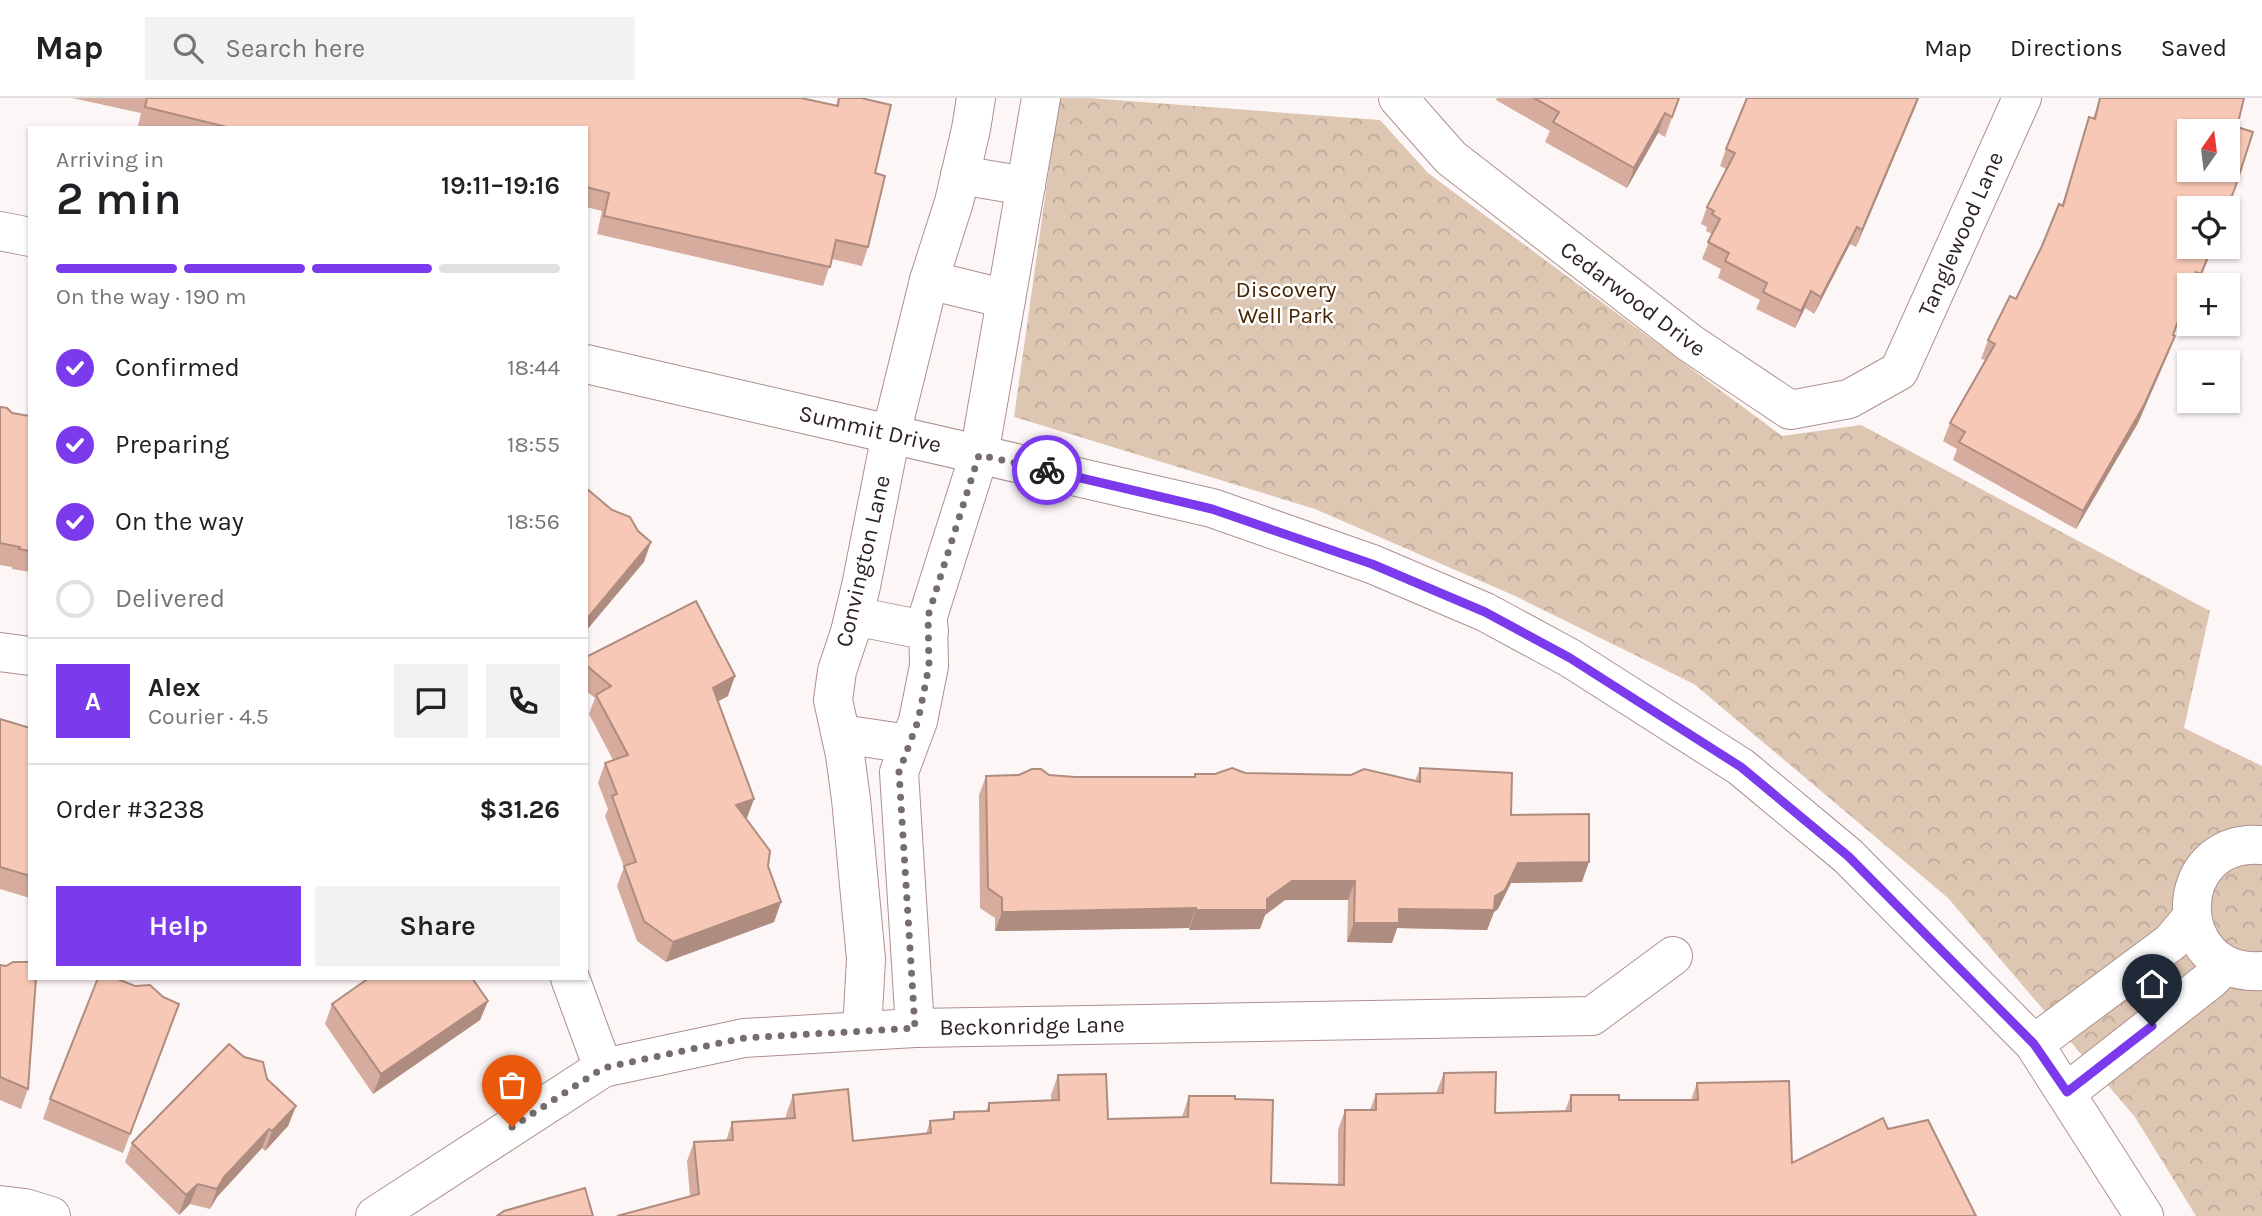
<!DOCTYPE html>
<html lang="en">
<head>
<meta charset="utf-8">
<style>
	:root { --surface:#fff; --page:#f2f2f2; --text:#202124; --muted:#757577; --line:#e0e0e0; --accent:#7c3aed }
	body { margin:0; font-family:Karla,sans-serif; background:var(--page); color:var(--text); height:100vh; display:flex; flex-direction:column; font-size:26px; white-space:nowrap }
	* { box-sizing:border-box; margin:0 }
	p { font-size:23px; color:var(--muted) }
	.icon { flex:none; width:38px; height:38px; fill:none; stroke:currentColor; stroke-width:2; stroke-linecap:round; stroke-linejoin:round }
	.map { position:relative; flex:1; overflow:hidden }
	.drawer { position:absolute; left:28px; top:28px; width:560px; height:854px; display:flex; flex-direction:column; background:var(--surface); border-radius:0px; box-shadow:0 2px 5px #0004 }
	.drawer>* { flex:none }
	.needle { width:46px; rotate:14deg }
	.tools { position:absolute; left:2177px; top:21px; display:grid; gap:14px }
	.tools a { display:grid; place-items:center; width:63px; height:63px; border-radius:0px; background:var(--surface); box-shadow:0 2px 5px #0004; font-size:35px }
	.pin { position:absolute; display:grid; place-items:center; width:60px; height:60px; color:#fff; margin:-72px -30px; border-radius:50% 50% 50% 0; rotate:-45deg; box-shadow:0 0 7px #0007 }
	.pin .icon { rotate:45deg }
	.courier { position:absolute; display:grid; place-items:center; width:70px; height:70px; margin:-35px; border:5px solid #7c3aed; border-radius:50%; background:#fff; color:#222; box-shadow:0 2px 9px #0007 }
	.headline em { font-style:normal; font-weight:600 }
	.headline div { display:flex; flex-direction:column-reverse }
	.headline { display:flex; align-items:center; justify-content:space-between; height:119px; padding:0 28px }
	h1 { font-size:46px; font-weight:600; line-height:52px }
	.bar { display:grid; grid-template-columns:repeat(4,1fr); gap:10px 7px; align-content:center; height:84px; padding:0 28px }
	.bar i { height:9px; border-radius:5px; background:var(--line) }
	.bar .selected { background:var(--accent) }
	.bar p { grid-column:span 4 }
	.line { display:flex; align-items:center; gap:18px; padding:0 28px; border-top:2px solid var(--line) }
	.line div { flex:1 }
	.round { display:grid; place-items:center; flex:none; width:74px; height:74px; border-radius:0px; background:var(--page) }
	ol { padding:0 28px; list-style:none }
	li { display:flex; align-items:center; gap:21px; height:77px }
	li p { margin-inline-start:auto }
	li .icon { padding:7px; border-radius:50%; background:var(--accent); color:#fff; stroke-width:4 }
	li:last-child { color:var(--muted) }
	li i { width:38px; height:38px; border:4px solid var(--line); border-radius:50% }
	.primary-button { display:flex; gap:14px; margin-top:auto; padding:14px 28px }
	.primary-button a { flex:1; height:80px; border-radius:0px; background:var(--accent); color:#fff; font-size:28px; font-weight:600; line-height:80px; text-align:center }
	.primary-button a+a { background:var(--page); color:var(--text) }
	header { display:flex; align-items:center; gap:42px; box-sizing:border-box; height:98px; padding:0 35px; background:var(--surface); border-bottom:2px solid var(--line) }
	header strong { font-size:33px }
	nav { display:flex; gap:38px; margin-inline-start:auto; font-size:24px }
	.search { width:490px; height:63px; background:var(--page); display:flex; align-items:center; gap:18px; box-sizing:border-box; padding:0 24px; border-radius:0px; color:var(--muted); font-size:26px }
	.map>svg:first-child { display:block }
	.park { fill:url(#park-crowns) }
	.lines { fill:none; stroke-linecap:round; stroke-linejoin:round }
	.street-casing { stroke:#ae908f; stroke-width:40 }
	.secondary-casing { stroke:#ae908f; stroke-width:40 }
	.street { stroke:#fff; stroke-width:38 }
	.secondary { stroke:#fff; stroke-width:38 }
	.wall { fill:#d5ac9d }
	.shaded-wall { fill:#ae8c7f }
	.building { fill:#f8c8b6; stroke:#ae8c7f; stroke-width:2; fill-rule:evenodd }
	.done { stroke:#776d6d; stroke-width:7; stroke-dasharray:0 12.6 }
	.route { stroke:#7c3aed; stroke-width:9 }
	.labels { text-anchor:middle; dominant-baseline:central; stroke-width:5; stroke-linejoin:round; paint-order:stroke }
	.street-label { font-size:23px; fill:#2f2323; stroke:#fff }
	.park-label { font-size:23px; fill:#482500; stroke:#fff }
</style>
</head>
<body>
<header>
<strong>Map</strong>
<div class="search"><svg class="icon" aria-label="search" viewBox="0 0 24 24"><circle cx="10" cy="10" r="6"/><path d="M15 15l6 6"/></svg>Search here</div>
<nav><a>Map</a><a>Directions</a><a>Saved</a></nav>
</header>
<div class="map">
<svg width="2262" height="1118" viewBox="0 0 2262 1118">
	<defs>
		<pattern id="park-crowns" width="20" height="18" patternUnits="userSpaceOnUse" patternTransform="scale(1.75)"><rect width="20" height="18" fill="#ddc6b2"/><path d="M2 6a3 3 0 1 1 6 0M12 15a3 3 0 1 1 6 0" fill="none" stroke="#beaa99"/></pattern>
	</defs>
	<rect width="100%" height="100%" fill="#fdf6f6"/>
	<path class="park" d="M1059,0H1089L1380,22L1428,75L1782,338L1861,327L2210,513L2184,630L2262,668V1118H2196L2135,1019L1948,800L1694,586L1513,497L1315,411L1014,319Z"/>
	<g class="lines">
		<g class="street-casing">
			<g id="street">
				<path d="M1398,0L1451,60L1690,245L1790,312L1849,301L1899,273L2022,0"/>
				<path d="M960,77L1026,88"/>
				<path d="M929,182L1006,201"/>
				<path d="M854,518L929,533"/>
				<path d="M0,554L30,558"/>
				<path d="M841,636L909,646"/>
				<path d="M2262,747C2168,740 2169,879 2262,873"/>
				<path d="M570,880L603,970"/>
				<path d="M915,930L899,674L918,623L929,568L928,518L979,357L1041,0"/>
				<path d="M862,933L866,861L851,701L845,657L833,602L837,573L850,534L861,488L891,336L929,182L954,104L971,31L976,0"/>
				<path d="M2034,946L2171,844L2191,820"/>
				<path d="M2067,994L2210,882L2225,867"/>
				<path d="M0,1107L25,1110L51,1118"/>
				<path d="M375,1118L603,970L744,940L915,930L1592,918L1673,858"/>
			</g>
		</g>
		<g class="secondary-casing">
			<g id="secondary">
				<path d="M0,133L30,139"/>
				<path d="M586,266L1212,410L1372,466L1485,514L1570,560L1741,669L1848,758L2034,946L2144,1118"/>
			</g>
		</g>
		<use href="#street" class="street"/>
		<use href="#secondary" class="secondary"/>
	</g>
	<g class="wall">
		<path d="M72,0H801L836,8L838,0H861L875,75L868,149L862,168L832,161L823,188L597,136L602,113L586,109V30H146L138,28L141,15Z"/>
		<path d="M1497,0H1679L1665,39L1658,35L1627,90L1545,44L1550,33L1496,2Z"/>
		<path d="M1919,0L1856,149L1850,146L1814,216L1805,210L1795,230L1756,211L1760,202L1718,180L1721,171L1702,161L1712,136L1706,133L1707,129L1701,126L1707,109L1726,71L1720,68L1726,51Z"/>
		<path d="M2100,0L2237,29L2213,149L2198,187H2189L2173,237L2168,256L2138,325L2076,431L1953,362L1957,351L1943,343L1950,325L1985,262L1981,261L1988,242L2016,201L2062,107L2083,37L2089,19L2093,20Z"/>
		<path d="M0,309L12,315L30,318V474L12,471V469L0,467Z"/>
		<path d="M586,559L728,598L718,603L747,720L746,721L768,768L781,804L774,824L666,864L637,843L617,788L624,769L605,718L608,711L598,685L605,665L613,662L589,616L595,600L586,593Z"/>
		<path d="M0,621L30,630V800L0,791Z"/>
		<path d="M1420,670L1511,717L1582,784L1511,785L1498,811L1494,814L1487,832L1397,830L1392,845L1347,844L1348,802H1285L1265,817L1260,831L1189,832V830L995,833V820L980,810L979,697L986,678L1049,677L1075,679H1194L1195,676L1245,675L1415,683Z"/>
		<path d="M0,867L28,991L21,1011L0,1002Z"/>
		<path d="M163,899L179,906L123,1055L43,1021L50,1001Z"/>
		<path d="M488,903L480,922L373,996L325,926L332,906Z"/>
		<path d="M1444,975L1495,1015L1565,1013L1571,997L1619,1002H1691L1697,985L1792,1065L1888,1031L1976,1118L690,1098L687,1063L694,1044L726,1043L732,1024L786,1021V1017L793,997L853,1043L926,1036L930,1023L952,1021L954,1014L986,1013L989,1005L1051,1002V997L1058,977L1108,1021L1182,1019L1189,998L1235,1001L1271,1085L1338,1087V1032L1345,1012H1370L1376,996L1436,995Z"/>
		<path d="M267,981L296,1008L288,1028L265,1053L262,1050L217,1099L210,1111L190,1106L179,1117L125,1064L132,1045Z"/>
	</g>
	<g class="shaded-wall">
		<path d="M1919,0L1915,10L1856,149L1862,132Z"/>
		<path d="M1665,15L1658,35L1627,90L1634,70Z"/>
		<path d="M1857,129L1850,146L1814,216L1821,199Z"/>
		<path d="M1811,193L1805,210L1795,230L1801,213Z"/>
		<path d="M2175,238L2168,256L2138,325L2076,431L2083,413Z"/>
		<path d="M651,444L644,464L586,533V522Z"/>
		<path d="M735,578L728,598L706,610L713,590Z"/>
		<path d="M754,701L747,720L728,727L736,707Z"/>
		<path d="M1589,764L1582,784L1511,785L1498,811L1494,814L1487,832L1397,830L1392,845L1347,844L1354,825L1399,811L1495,798L1518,765Z"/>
		<path d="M1292,783H1355L1348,802H1285L1265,817L1260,831L1189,832L1196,812L1267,801Z"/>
		<path d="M781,804L774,824L666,864L673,844Z"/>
		<path d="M1196,810L1189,830L995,833L1002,814Z"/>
		<path d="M488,903L480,922L373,996L381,976Z"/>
		<path d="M296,1008L288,1028L265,1053L272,1033Z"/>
		<path d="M269,1031L262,1050L217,1099L210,1111L217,1091L224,1079Z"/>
		<path d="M198,1086L190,1106L179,1117L186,1097Z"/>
	</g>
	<g class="building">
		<path d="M147,0H801L838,8L839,0H861L891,7L875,75L885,78L868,149L836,142L830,169L604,118L609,95L586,89V30H231L145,9Z"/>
		<path d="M1534,0H1679L1672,19L1665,15L1634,70L1553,24L1559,14Z"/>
		<path d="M1747,0H1918L1862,132L1857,129L1821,199L1811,193L1801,213L1763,194L1767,185L1725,163L1729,155L1708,144L1720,121L1712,116L1714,113L1707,109L1735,55L1726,51Z"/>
		<path d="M2100,0H2244L2237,29L2253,34L2235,90L2227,110H2189V149H2212L2201,176L2196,174L2191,187H2189V193L2173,237L2175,238L2144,307L2083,413L1959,344L1965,334L1950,325L1995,246L1988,242L2010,198L2016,201L2042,148L2059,106L2063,108L2089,19L2095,21ZM2189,33H2228V72H2189Z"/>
		<path d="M0,309L7,310L12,315L30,318V453L19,451L20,449L0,445Z"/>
		<path d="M586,390L612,412L630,419L638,433L651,444L586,522Z"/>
		<path d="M696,503L735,578L713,590L754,701L736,707L770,753L768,768L781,804L673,844L644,823L624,768L636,764L612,698L617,696L605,665L628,657L596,597L611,588L586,567V559Z"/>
		<path d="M0,621L30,630V778L0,769Z"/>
		<path d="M1232,670L1245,675L1351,677L1364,671L1420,684V670L1512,675L1511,717L1589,716V764L1518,765L1505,792L1495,798L1494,812L1399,811V825H1354L1355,783H1292L1267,801V812H1196V810L1002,814V800L988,790L986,678L1019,677L1032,671H1041L1049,677L1075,679H1195V676H1215Z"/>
		<path d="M13,864H30V880H36L28,991L0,979V867L6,868Z"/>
		<path d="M98,880H115L135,888L150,887L163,899L179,906L130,1036L50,1001Z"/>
		<path d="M369,880H472L488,903L381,976L332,906Z"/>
		<path d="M229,946L244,959L263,964L267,981L296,1008L272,1033L269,1031L224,1079L217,1091L198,1086L186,1097L132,1045Z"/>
		<path d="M1496,974L1495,1015L1571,1013V997H1619V1002H1698L1697,985L1789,983L1792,1065L1883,1020L1888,1031L1928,1022L1976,1118H617L699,1096L694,1044L733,1042L732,1024L795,1020L793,997L848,991L853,1043L931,1035L930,1023L954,1021V1014L989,1013V1005L1059,1002L1058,977L1106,976L1108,1021L1188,1019L1189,998H1235V1001L1273,1002L1271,1085L1344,1087L1345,1012H1376V996L1443,995L1444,975Z"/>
		<path d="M585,1090L593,1118H497L504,1113Z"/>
	</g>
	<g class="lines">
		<path class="done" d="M512,1029L603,970L744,940L915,930L899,674L918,623L929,568L928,518L979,357L1047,372"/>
		<path class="route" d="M1047,372L1212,411L1372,466L1485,514L1570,560L1741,669L1848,758L2034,946L2067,994L2152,928"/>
	</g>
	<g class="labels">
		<g class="street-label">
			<text transform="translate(1961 136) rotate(-66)">Tanglewood Lane</text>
			<text transform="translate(1633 201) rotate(37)">Cedarwood Drive</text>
			<text transform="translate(870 331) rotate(13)">Summit Drive</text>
			<text transform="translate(863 463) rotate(-77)">Convington Lane</text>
			<text transform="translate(1032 928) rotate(-1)">Beckonridge Lane</text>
		</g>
		<g class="park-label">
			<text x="1286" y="191">Discovery<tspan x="1286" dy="26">Well Park</tspan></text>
		</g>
	</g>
</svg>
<div class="tools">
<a><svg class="needle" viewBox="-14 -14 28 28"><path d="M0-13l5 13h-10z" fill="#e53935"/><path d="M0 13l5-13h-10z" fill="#757577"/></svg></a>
<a><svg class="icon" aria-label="locate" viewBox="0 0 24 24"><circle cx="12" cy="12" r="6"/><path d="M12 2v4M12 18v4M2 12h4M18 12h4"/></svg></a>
<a>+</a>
<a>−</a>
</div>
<div class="pin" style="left:512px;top:1029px;background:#ea580c"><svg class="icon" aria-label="bag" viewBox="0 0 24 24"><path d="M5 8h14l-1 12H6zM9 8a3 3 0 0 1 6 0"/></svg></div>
<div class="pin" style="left:2152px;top:928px;background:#1f2937"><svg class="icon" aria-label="home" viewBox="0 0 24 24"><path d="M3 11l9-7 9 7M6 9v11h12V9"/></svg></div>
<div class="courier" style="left:1047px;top:372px"><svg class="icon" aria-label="bike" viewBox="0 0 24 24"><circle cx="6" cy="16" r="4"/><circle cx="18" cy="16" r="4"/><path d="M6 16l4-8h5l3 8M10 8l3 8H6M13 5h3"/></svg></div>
<section class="drawer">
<div class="headline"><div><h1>2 min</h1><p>Arriving in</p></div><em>19:11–19:16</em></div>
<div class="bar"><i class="selected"></i><i class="selected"></i><i class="selected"></i><i></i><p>On the way · 190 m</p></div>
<ol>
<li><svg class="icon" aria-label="check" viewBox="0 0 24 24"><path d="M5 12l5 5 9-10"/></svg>Confirmed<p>18:44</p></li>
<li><svg class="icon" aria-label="check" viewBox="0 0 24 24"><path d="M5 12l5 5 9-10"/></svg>Preparing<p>18:55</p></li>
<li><svg class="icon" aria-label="check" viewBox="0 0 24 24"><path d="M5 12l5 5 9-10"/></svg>On the way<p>18:56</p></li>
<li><i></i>Delivered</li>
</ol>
<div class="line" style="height:126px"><b class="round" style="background:var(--accent);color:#fff">A</b><div><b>Alex</b><p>Courier · 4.5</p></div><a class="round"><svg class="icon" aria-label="chat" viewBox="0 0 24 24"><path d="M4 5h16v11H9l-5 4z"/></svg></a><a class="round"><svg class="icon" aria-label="phone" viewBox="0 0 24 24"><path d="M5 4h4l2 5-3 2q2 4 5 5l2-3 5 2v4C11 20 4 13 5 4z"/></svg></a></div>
<div class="line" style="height:91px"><div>Order #3238</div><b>$31.26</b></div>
<div class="primary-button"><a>Help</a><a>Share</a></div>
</section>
</div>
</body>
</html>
